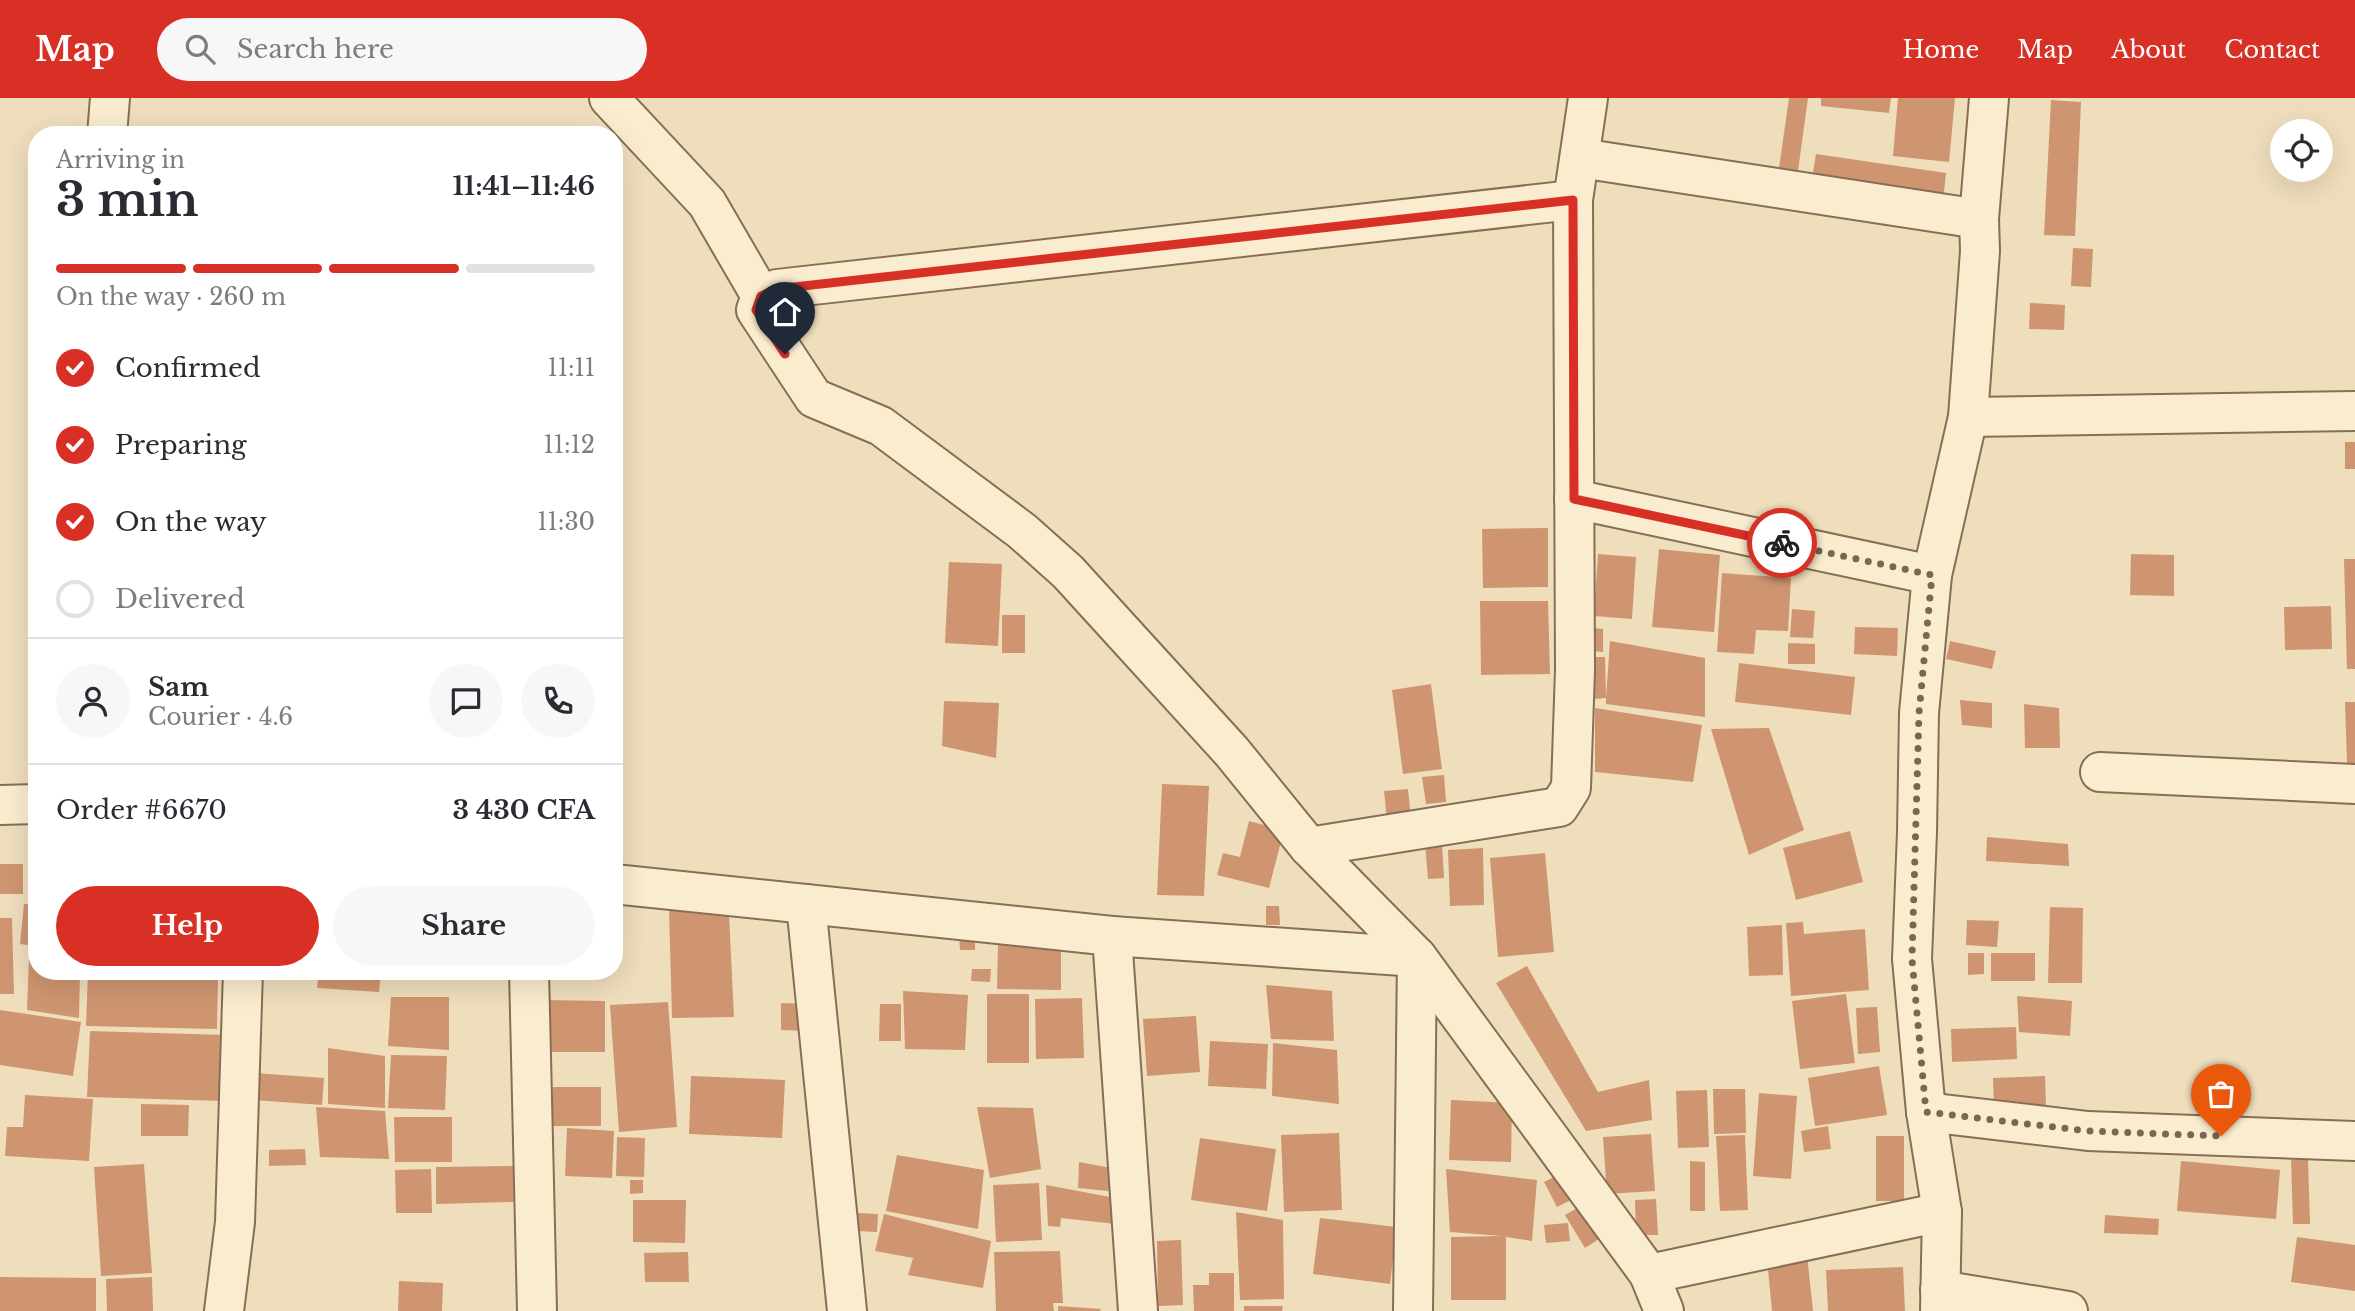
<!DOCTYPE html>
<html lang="en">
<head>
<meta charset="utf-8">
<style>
	:root { --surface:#fff; --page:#f7f7f7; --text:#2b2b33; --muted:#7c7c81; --line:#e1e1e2; --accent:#d93025 }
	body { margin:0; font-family:"Libre Baskerville",serif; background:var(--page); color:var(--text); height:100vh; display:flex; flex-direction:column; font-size:26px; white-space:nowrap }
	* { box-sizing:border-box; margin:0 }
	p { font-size:23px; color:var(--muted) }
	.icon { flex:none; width:38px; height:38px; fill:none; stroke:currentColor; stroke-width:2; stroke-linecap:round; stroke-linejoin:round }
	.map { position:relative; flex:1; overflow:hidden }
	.sheet { position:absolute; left:28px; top:28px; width:595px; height:854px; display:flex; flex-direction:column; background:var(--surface); border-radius:28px; box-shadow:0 7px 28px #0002 }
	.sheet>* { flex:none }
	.tools { position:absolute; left:2270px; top:21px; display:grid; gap:14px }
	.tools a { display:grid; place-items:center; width:63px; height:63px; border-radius:50%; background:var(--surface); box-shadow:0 7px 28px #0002; font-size:35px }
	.pin { position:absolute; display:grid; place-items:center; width:60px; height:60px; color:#fff; margin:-72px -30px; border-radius:50% 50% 50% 0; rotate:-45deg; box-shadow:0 0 7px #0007 }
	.pin .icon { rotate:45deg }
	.courier { position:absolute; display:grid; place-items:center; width:70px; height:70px; margin:-35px; border:5px solid #d93025; border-radius:50%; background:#fff; color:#222; box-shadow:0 2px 9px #0007 }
	.summary em { font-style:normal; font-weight:800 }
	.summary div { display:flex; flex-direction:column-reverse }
	.summary { display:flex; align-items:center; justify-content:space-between; height:119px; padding:0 28px }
	h1 { font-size:46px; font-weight:800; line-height:52px }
	.bar { display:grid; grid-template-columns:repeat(4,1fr); gap:10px 7px; align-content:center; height:84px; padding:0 28px }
	.bar i { height:9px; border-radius:5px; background:var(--line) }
	.bar .selected { background:var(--accent) }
	.bar p { grid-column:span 4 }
	.line { display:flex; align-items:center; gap:18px; padding:0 28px; border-top:2px solid var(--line) }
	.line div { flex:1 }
	.round { display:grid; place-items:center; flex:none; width:74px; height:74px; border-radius:37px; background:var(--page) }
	ol { padding:0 28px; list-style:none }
	li { display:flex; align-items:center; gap:21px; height:77px }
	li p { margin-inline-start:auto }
	li .icon { padding:7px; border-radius:50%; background:var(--accent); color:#fff; stroke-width:4 }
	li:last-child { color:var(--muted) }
	li i { width:38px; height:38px; border:4px solid var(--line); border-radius:50% }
	.cta { display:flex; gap:14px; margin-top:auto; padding:14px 28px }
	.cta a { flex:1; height:80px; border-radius:42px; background:var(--accent); color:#fff; font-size:28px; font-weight:800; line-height:80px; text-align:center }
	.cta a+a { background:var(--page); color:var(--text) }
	header { display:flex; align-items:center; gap:42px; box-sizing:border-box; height:98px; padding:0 35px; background:var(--accent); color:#fff }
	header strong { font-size:33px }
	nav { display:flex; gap:38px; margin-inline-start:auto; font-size:24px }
	.search { width:490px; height:63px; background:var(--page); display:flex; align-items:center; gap:18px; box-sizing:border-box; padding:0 24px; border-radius:38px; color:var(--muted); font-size:26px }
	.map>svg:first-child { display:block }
	.building { fill:#cf9570 }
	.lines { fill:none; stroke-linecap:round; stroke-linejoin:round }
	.minor-casing { stroke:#876e55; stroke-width:42 }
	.minor { stroke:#faeccf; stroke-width:38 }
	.done { stroke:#776753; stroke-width:7; stroke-dasharray:0 12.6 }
	.route { stroke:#d93025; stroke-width:9 }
</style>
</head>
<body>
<header>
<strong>Map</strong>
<div class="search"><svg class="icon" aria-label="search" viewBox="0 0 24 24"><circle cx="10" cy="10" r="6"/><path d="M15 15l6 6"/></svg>Search here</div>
<nav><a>Home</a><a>Map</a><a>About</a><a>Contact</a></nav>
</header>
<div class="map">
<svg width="2355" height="1213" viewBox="0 0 2355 1213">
	<rect width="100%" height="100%" fill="#efdebc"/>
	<g class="building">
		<path d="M1789,0H1808L1797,80L1778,77Z"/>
		<path d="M1821,0H1891L1889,15L1821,8Z"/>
		<path d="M1898,0H1955L1949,64L1893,58Z"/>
		<path d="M2051,2L2081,4L2075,138L2044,137Z"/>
		<path d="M1816,56L1946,75L1942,112L1810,93Z"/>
		<path d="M2073,150L2093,151L2091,189L2071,188Z"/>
		<path d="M2030,205L2065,207L2064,232L2029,231Z"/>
		<rect x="2345" y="344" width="10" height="27"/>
		<path d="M1548,430V489L1483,490L1482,431Z"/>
		<path d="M1659,451L1720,457L1714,534L1652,529Z"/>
		<path d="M1598,456L1636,459L1632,521L1594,518Z"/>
		<path d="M2131,456L2174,457V498L2130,497Z"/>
		<path d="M2344,461H2355V571H2347Z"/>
		<path d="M949,464L1002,466L998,548L945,545Z"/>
		<path d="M1722,475L1791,480L1788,533L1756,532L1754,556L1717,554Z"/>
		<path d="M1480,503H1548L1550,576L1481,577Z"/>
		<path d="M2331,508L2332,551L2285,552L2284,509Z"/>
		<path d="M1792,511L1815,513L1813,540L1790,539Z"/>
		<rect x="1002" y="517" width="23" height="38"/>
		<path d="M1855,529L1898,530L1897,558L1854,556Z"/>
		<path d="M1593,530L1603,531V554L1592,553Z"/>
		<path d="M1610,543L1705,560V619L1606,606V600L1594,601L1593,559H1605L1606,600Z"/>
		<path d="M1950,543L1996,553L1992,571L1946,561Z"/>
		<path d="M1788,545L1815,546V566H1788Z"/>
		<path d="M1739,565L1855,579L1851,617L1735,604Z"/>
		<path d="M1431,586L1442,671L1403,676L1392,592Z"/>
		<path d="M1960,602L1992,605V630L1962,627Z"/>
		<path d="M944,603L999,605L996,660L942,648Z"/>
		<path d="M2345,604H2355V665H2347Z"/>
		<path d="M2024,606L2059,610L2060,650H2025Z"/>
		<path d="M1595,610L1702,627L1693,684L1595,674Z"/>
		<path d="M1769,630L1804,732L1749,757L1711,631Z"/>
		<path d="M1444,677L1446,704L1426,706L1422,679Z"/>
		<path d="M1162,686L1209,688L1204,798L1157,797Z"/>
		<path d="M1408,691L1411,720L1387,722L1384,693Z"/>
		<path d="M1249,723L1284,732L1269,790L1217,777L1223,755L1240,759Z"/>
		<path d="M1850,733L1863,784L1796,802L1783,750Z"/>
		<path d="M1987,739L2068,746L2069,768L1986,763Z"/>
		<path d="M1442,745L1444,780L1428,781L1425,746Z"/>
		<path d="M35,746H37V797L29,796Z"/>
		<path d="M1483,750L1484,807L1450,808L1448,752Z"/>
		<path d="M1545,755L1554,854L1498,859L1490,760Z"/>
		<rect x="0" y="766" width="23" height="30"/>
		<path d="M24,806L37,807V848L20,846Z"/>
		<path d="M1266,808H1279L1280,827H1266Z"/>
		<path d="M2050,809L2083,810L2082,885H2048Z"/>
		<path d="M669,812L729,817L734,919L672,920Z"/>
		<path d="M0,820H12L14,896H0Z"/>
		<path d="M1967,822L1999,823L1997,849L1966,847Z"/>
		<path d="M1803,824L1804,836L1865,831L1869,892L1791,898L1786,825Z"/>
		<path d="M1782,827L1783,877L1749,878L1747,829Z"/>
		<path d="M959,835H975V852H960Z"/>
		<path d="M998,846L1061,848V892L997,891Z"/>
		<path d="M1968,855H1984V876L1968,877Z"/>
		<rect x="1991" y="855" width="44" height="28"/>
		<path d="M29,859H37V873H80L79,920L27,912Z"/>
		<path d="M1527,868L1598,994L1649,982L1652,1022L1586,1033L1496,885Z"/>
		<path d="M972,871H991L990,884L971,883Z"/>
		<path d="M88,873L218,875L217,931L86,928Z"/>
		<path d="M319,873H381L379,894L317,890Z"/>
		<path d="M1266,887L1332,893L1334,943L1271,941Z"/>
		<path d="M903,893L968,897L965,952L905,951Z"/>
		<rect x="987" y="896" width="42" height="69"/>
		<path d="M1846,896L1855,965L1800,971L1792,903Z"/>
		<path d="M2017,898L2072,903L2070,938L2019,934Z"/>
		<path d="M391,899H449V952L388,948Z"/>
		<path d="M1082,900L1084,960L1036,961L1035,901Z"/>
		<path d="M543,902L605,903V954H542Z"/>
		<path d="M668,904L677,1029L619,1034L610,907Z"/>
		<path d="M781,905L807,906V933L781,932Z"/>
		<path d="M880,906H901V943H879Z"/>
		<path d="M1877,909L1880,954L1858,956L1856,910Z"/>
		<path d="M0,912L81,924L73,978L0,967Z"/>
		<path d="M1196,918L1200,974L1147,978L1143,921Z"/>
		<path d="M2016,929L2017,961L1952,964L1951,931Z"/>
		<path d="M90,933L225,937L223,1003L87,999Z"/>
		<path d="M1210,943L1268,946L1266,991L1208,988Z"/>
		<path d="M1273,945L1337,952L1339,1006L1272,998Z"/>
		<path d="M328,950L385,958V1010L328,1006Z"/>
		<path d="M391,957L447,958L445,1012L388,1010Z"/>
		<path d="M1879,968L1887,1017L1815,1028L1808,980Z"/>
		<path d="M255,975L324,980L322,1007L253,1002Z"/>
		<path d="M691,978L785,982L782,1040L689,1036Z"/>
		<path d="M2045,978L2046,1008L1994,1009L1993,980Z"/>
		<rect x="553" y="989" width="48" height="39"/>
		<path d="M1713,991H1745L1746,1035L1714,1036Z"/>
		<path d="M1707,992L1709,1049L1678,1050L1676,993Z"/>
		<path d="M1759,995L1797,998L1791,1081L1753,1078Z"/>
		<path d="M25,997L93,1001L89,1063L5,1058L7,1029H23Z"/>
		<path d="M1451,1002L1512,1005L1511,1064L1449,1062Z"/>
		<path d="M141,1006L189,1007L188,1038H141Z"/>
		<path d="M316,1009L385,1013L389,1061L320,1059Z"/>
		<path d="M977,1009L1033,1010L1041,1071L990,1080Z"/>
		<path d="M394,1019H452V1064H395Z"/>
		<path d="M1828,1028L1831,1051L1804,1054L1801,1033Z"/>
		<path d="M567,1030L614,1033L612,1080L565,1078Z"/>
		<path d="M1339,1035L1342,1112L1284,1114L1281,1037Z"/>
		<path d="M1651,1036L1655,1093L1607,1096L1603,1039Z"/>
		<path d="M1745,1037L1748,1112L1720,1113L1716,1038Z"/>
		<rect x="1876" y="1038" width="28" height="65"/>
		<path d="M617,1039L645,1040L644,1079L616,1078Z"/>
		<path d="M1200,1040L1276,1051L1267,1113L1191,1102Z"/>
		<path d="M305,1051L306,1067L269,1068V1052Z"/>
		<path d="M897,1057L984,1072L978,1131L886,1113Z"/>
		<path d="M2308,1061L2310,1126H2293L2291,1062Z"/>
		<path d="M1690,1063L1705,1064V1113H1690Z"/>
		<path d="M2181,1063L2280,1072L2276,1121L2177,1113Z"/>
		<path d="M1079,1064L1122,1072L1118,1094L1078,1090Z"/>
		<path d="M144,1066L152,1175L101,1178L94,1069Z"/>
		<path d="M514,1068V1104L436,1106V1069Z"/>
		<path d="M431,1071L432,1115H396L395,1072Z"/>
		<path d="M1446,1071L1537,1082L1532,1143L1506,1139V1202H1451V1139L1502,1138L1450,1134Z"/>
		<path d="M1562,1075L1575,1100L1557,1109L1544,1084Z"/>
		<path d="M630,1082H643V1095L630,1096Z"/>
		<path d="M1039,1085L1042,1142L996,1144L993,1087Z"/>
		<path d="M1046,1087L1121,1101L1116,1126L1061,1120L1060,1129L1048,1128Z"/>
		<path d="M1656,1101L1658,1137H1636L1635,1102Z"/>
		<path d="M633,1102H686L685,1145L633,1144Z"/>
		<path d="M1579,1109L1599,1141L1585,1150L1565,1117Z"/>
		<path d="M1236,1114L1283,1122L1284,1201L1240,1202Z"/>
		<path d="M858,1115L878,1116L877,1134L857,1133Z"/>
		<path d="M884,1116L991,1143L983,1190L908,1177L913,1160L875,1153Z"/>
		<path d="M2105,1117L2159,1121L2158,1137L2104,1135Z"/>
		<path d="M1320,1120L1397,1129L1390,1186L1313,1176Z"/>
		<path d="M1568,1125L1570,1143L1546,1145L1544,1127Z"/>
		<path d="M2297,1139L2355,1147V1193L2291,1184Z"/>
		<path d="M1181,1142L1183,1207L1158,1208L1157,1143Z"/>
		<path d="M1060,1153L1063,1205H1053L1054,1213H996L994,1154Z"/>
		<path d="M688,1154L689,1184H645L644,1155Z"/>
		<path d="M1807,1157L1813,1213H1772L1767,1161Z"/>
		<path d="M1903,1169L1905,1213H1828L1826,1172Z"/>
		<path d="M1209,1175H1234V1213H1194L1193,1187H1209Z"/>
		<path d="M0,1179L96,1180V1213H0Z"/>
		<path d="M152,1179L153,1213H107L106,1181Z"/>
		<path d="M399,1183L443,1185L442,1213H398Z"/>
		<path d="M1058,1208L1101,1211L1100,1213H1058Z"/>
		<path d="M1244,1208H1283L1282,1213H1244Z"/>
	</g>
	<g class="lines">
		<g class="minor-casing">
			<g id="minor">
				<path d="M609,0L707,105L761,198"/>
				<path d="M107,37L110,0"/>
				<path d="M1580,60L1979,121"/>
				<path d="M1968,319L2355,313"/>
				<path d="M1574,401L1932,477"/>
				<path d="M2100,674L2355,686"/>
				<path d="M0,707L37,706"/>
				<path d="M1309,749L1559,709L1571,690L1575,572L1573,102L1588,0"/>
				<path d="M614,786L1112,838L1138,1213"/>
				<path d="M806,806L847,1213"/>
				<path d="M1112,838L1417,859L1649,1176L1664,1213"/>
				<path d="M529,873L537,1213"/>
				<path d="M1926,1014L2088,1033L2355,1043"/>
				<path d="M1649,1176L1942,1114"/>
				<path d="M1940,1192L2068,1213"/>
				<path d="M224,1213L235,1124L243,873"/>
				<path d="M1413,1213L1417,859L1309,749L1232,654L1068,474L1022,433L881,328L814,300L756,212L761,198L777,191L1573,102"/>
				<path d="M1940,1213L1942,1114L1926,1014L1912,861L1917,734L1919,615L1932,477L1968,319L1980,153L1979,121L1989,0"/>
			</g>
		</g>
		<use href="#minor" class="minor"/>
	</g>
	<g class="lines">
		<path class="done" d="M1782,445L1932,477L1919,615L1912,861L1926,1014L2088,1033L2221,1038"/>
		<path class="route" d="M785,256L756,212L761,198L776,191L1573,102L1574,401L1782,445"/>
	</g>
</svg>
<div class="tools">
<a><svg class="icon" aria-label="locate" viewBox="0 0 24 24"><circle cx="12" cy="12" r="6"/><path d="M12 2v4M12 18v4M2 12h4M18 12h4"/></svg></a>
</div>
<div class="pin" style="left:2221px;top:1038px;background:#ea580c"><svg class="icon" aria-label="bag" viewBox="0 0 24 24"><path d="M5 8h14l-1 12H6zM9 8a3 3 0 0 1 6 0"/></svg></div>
<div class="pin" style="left:785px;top:256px;background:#1f2937"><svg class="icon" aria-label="home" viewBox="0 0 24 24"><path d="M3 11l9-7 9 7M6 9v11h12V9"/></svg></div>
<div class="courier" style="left:1782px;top:445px"><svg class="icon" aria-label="bike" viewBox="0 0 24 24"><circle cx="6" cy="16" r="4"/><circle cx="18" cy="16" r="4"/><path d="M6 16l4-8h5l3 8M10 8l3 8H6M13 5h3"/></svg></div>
<section class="sheet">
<div class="summary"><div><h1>3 min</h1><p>Arriving in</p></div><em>11:41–11:46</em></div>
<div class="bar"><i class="selected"></i><i class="selected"></i><i class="selected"></i><i></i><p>On the way · 260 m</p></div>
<ol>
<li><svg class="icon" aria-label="check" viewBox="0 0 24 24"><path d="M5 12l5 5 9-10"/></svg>Confirmed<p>11:11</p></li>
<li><svg class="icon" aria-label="check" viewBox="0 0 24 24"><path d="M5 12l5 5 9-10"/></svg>Preparing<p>11:12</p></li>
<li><svg class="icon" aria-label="check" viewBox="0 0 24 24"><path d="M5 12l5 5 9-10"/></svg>On the way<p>11:30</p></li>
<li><i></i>Delivered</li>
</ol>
<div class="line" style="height:126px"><a class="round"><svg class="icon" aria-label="person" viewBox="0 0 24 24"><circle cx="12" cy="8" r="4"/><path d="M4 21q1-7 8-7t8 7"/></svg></a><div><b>Sam</b><p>Courier · 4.6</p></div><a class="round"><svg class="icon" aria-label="chat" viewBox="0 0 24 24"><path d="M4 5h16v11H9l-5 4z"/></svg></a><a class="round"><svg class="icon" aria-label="phone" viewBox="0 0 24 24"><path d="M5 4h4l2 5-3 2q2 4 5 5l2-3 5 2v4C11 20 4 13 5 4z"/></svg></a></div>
<div class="line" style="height:91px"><div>Order #6670</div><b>3 430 CFA</b></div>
<div class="cta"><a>Help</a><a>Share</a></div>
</section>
</div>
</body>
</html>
